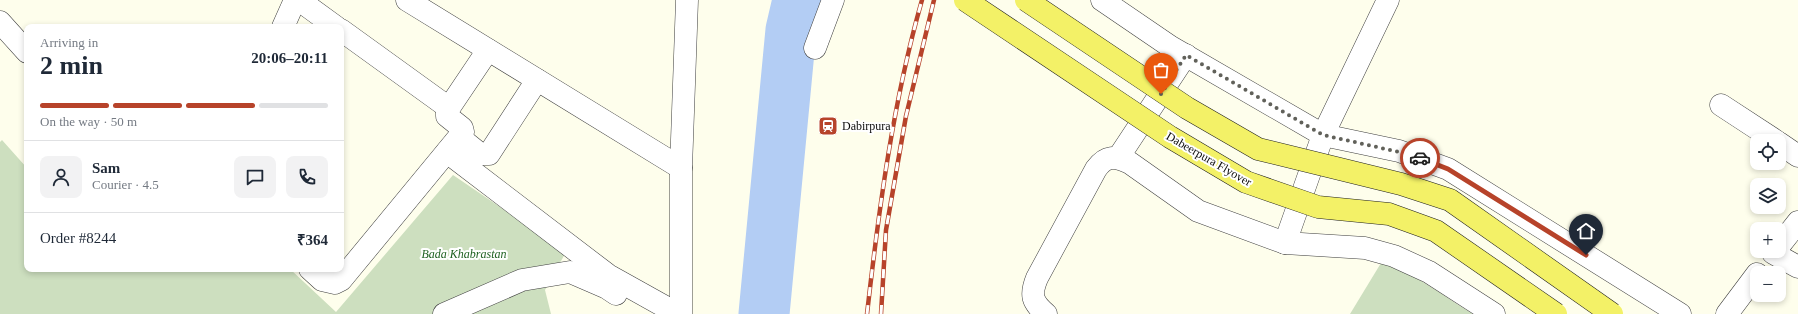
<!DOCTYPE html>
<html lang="en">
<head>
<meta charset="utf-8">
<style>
	:root { --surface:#fff; --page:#f2f2f3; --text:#1f2937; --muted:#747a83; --line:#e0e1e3; --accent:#b7432a }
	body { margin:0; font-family:"Times New Roman",serif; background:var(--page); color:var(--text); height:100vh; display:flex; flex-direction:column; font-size:15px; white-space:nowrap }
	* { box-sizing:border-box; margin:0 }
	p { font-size:13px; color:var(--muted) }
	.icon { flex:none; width:22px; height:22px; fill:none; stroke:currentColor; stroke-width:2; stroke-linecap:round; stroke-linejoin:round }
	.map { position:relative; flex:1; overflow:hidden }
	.side { position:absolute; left:24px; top:24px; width:320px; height:248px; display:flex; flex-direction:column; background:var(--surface); border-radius:8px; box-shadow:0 2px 6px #0003 }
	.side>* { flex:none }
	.fabs { position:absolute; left:1750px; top:134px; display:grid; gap:8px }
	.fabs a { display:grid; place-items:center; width:36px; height:36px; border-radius:8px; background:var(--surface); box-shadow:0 2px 6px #0003; font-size:20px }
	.pin { position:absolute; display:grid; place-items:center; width:34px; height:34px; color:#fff; margin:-41px -17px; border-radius:50% 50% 50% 0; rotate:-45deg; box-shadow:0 0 4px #0007 }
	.pin .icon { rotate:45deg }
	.courier { position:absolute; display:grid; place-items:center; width:40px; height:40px; margin:-20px; border:3px solid #b7432a; border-radius:50%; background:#fff; color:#222; box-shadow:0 1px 5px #0007 }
	.overview em { font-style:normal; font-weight:700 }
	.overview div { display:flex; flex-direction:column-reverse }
	.overview { display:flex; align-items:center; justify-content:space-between; height:68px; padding:0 16px }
	h1 { font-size:26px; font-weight:700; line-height:30px }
	.bar { display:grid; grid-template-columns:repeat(4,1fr); gap:6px 4px; align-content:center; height:48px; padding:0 16px }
	.bar i { height:5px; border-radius:3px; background:var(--line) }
	.bar .selected { background:var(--accent) }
	.bar p { grid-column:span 4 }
	.line { display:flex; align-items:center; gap:10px; padding:0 16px; border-top:1px solid var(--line) }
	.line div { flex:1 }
	.round { display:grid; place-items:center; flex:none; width:42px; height:42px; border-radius:8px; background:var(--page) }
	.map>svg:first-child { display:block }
	.cemetery { fill:#cddfbf }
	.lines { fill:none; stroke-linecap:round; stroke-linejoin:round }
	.river { stroke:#b3cdf4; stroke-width:51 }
	.minor-casing { stroke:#3f3f3f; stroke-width:23 }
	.minor { stroke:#fff; stroke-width:22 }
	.rail-casing { stroke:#b7432a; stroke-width:4.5 }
	.rail { stroke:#fff; stroke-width:3; stroke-dasharray:9; stroke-linecap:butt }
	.major-bridge-casing { stroke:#1d1d1d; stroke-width:23; stroke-linecap:butt }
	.major-bridge { stroke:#f3f167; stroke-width:22 }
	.done { stroke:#61615a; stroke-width:4; stroke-dasharray:0 7.2 }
	.route { stroke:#b7432a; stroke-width:5 }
	.labels { text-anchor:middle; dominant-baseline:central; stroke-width:4; stroke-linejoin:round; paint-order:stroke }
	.poi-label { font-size:12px; fill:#0c0c0c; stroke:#fff; text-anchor:start }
	.street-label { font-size:12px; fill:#0c0c0c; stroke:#fff }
	.park-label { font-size:12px; font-style:italic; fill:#1f6121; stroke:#fff }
</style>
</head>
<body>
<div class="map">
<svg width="1798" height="314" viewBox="0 0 1798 314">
	<rect width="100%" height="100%" fill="#fefeec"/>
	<g class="cemetery">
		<path d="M2,140L27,168V269H290L336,312L453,175L566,252L545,290L551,314H0V142Z"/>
		<path d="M1381,263C1414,272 1443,296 1473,314H1350Z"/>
	</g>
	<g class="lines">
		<path class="river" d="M764,314L791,30L798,0"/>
		<g class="minor-casing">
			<g id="minor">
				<path d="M299,0L336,27"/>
				<path d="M407,0L681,168"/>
				<path d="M1102,0L1171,47L1323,135L1399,151L1448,169L1680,314"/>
				<path d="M0,22L27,52"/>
				<path d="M283,27L295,0"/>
				<path d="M341,30L449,108"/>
				<path d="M815,48L833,0"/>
				<path d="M1721,105L1776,141"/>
				<path d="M459,137L480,154H489L537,80"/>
				<path d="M1779,143L1798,156"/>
				<path d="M447,152L608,275L678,314"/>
				<path d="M1118,158L1186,55"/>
				<path d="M1285,243L1323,135L1388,0"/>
				<path d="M1779,246L1798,222"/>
				<path d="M1773,253L1798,267"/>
				<path d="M310,269L322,280L335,283L341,280L463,132L462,128L447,116V111L488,50"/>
				<path d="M444,314L522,280L570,272L607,288L616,294"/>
				<path d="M681,314V168L687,0"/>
				<path d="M1046,314C1032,302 1030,295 1037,278L1096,169C1106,155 1115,156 1130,163L1198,211L1285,243L1365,248L1394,256L1429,272L1494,314"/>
				<path d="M1727,314L1757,274"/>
			</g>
		</g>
		<use href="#minor" class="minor"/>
		<g class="rail-casing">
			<g id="rail">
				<path d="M867,314C879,208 893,102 922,0"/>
				<path d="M881,314L886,230L906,116L934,0"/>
			</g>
		</g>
		<use href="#rail" class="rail"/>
		<g class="major-bridge-casing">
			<g id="major-bridge">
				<path d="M965,0L1170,137L1246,182L1318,207L1389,214L1436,231L1556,314"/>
				<path d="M1026,0L1187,108L1258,149L1401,184L1450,200L1612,314"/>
			</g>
		</g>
		<use href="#major-bridge" class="major-bridge"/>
	</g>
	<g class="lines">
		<path class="done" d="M1161,94L1186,55L1323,135L1399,152L1420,158"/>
		<path class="route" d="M1420,158L1448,169L1586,255"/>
	</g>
	<defs>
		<g id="station-square" transform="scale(1)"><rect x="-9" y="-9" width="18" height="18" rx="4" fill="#b7432a" stroke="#fff"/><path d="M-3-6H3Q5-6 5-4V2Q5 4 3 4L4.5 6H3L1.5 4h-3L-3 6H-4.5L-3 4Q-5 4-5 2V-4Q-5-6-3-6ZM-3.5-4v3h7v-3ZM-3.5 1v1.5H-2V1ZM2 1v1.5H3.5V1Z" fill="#fff"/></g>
	</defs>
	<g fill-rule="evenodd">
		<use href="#station-square" x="828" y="126"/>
	</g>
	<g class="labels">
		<g class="poi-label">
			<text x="842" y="126">Dabirpura</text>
		</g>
		<g class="street-label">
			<text transform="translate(1209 159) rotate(30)">Dabeerpura Flyover</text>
		</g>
		<g class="park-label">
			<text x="464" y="254">Bada Khabrastan</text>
		</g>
	</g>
</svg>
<div class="fabs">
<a><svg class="icon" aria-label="locate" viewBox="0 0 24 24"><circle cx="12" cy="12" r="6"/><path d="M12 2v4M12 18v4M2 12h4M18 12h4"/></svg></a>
<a><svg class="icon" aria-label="layers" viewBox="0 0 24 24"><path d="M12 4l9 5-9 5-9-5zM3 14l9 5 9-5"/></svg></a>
<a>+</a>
<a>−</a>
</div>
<div class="pin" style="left:1161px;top:94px;background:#ea580c"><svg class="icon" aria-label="bag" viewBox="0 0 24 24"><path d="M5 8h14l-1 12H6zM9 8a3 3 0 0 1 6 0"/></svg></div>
<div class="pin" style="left:1586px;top:255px;background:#1f2937"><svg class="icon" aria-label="home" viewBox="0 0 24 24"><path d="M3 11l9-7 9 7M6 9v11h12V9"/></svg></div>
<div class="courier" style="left:1420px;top:158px"><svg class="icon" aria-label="car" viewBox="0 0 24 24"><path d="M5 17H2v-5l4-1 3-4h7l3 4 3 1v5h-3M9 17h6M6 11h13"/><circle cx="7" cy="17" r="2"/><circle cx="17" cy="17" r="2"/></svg></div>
<section class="side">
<div class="overview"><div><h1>2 min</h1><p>Arriving in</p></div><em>20:06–20:11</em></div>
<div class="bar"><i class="selected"></i><i class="selected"></i><i class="selected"></i><i></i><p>On the way · 50 m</p></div>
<div class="line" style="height:72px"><a class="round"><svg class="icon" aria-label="person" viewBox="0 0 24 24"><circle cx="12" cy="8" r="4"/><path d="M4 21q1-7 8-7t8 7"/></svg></a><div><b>Sam</b><p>Courier · 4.5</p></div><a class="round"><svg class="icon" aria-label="chat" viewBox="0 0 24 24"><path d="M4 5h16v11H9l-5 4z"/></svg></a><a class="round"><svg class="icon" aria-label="phone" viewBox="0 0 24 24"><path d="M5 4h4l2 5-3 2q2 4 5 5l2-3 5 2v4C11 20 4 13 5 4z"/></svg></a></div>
<div class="line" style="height:52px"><div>Order #8244</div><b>₹364</b></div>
</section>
</div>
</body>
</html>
